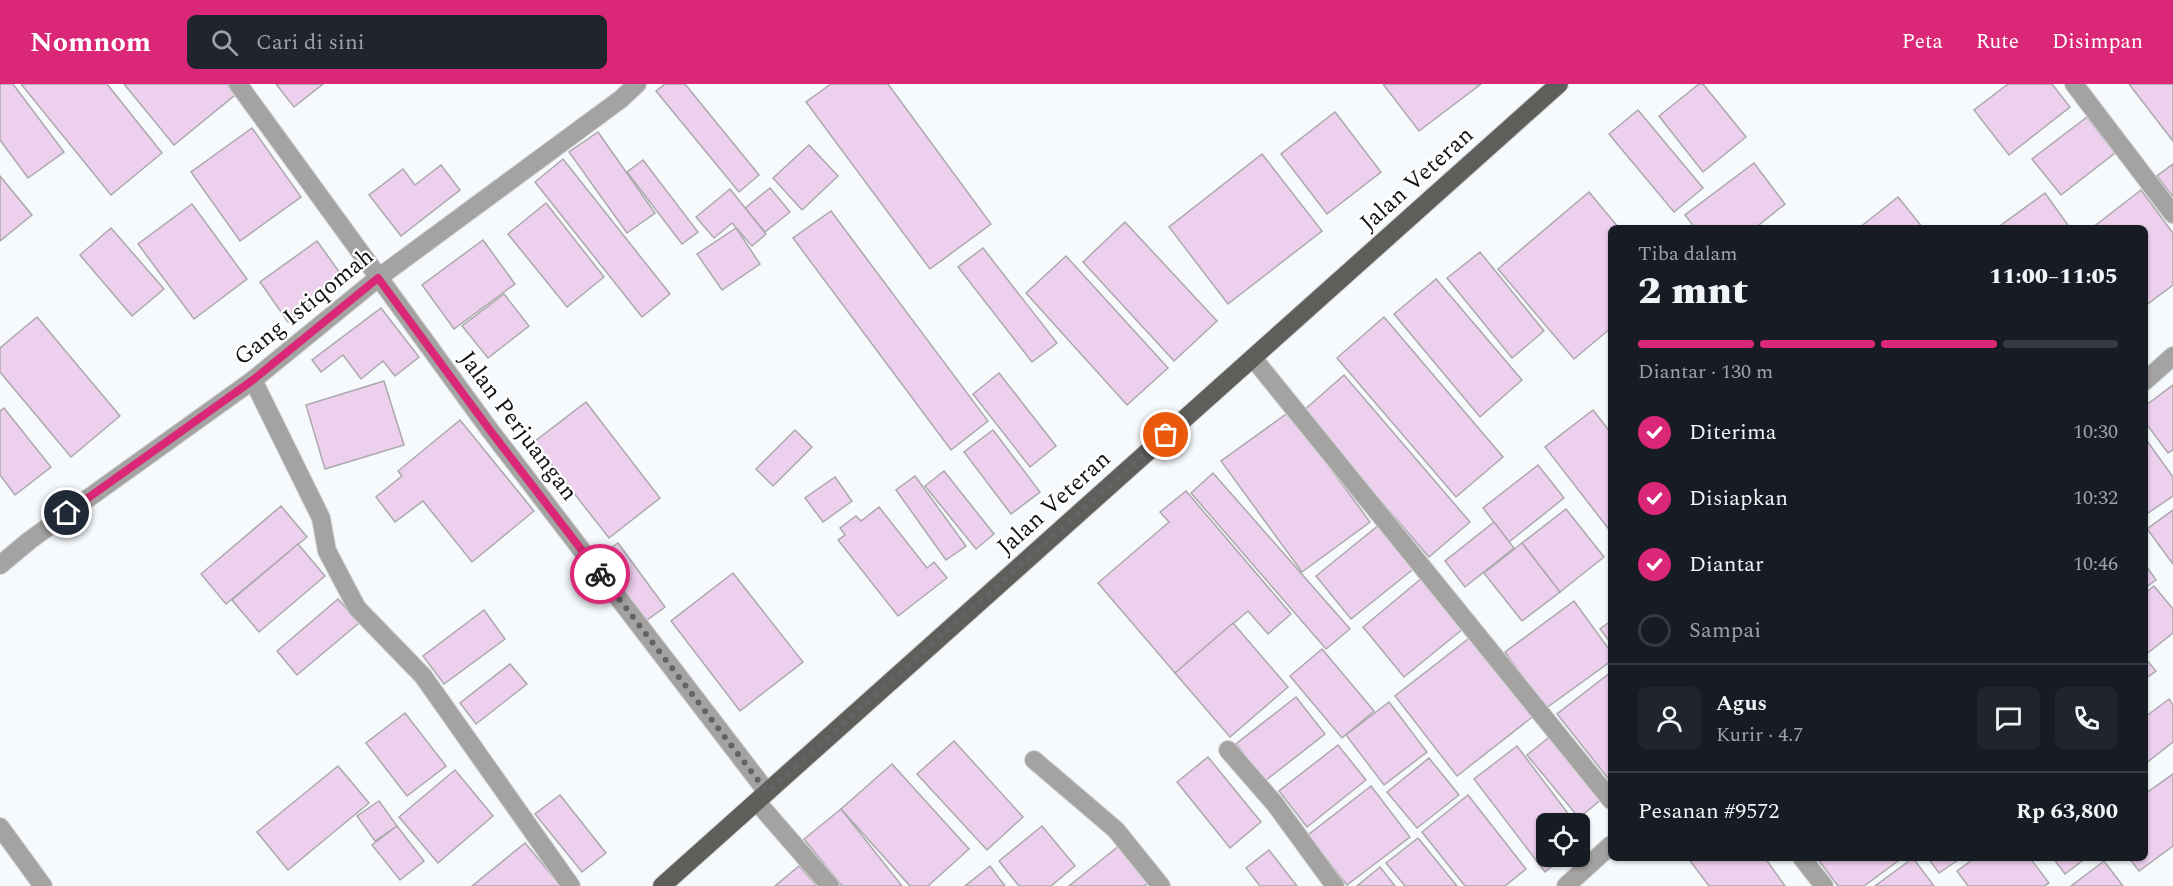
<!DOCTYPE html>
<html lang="id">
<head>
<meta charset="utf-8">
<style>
	:root { --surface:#171b24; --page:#20242c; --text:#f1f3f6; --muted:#9ea1a6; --line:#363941; --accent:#db2777 }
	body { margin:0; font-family:Spectral,serif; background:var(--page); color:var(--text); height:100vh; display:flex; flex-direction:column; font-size:22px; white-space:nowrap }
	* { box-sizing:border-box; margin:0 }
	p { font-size:20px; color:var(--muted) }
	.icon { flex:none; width:33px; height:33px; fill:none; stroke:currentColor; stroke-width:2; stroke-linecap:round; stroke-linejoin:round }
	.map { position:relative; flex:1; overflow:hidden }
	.side { position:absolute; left:1608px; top:141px; width:540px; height:636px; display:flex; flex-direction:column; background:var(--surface); border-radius:9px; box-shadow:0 2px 4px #0004 }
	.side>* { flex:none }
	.buttons { position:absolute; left:1536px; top:729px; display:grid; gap:12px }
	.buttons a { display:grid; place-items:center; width:54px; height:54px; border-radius:9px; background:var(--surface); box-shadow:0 2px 4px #0004; font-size:30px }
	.pin { position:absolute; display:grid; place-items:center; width:51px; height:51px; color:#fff; margin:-26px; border:3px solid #fff; border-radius:50%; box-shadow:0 2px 6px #0007 }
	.courier { position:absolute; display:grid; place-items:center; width:60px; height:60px; margin:-30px; border:4px solid #db2777; border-radius:50%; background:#fff; color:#222; box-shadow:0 2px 8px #0007 }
	.summary em { font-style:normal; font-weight:800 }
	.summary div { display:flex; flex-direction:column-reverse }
	.summary { display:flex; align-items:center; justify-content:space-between; height:102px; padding:0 30px }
	h1 { font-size:39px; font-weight:800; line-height:45px }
	.bar { display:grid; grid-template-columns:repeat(4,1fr); gap:9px 6px; align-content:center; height:72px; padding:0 30px }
	.bar i { height:8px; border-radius:4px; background:var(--line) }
	.bar .on { background:var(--accent) }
	.bar p { grid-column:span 4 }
	.line { display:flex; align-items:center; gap:15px; padding:0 30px; border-top:2px solid var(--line) }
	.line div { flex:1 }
	.round { display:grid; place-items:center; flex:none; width:63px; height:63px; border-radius:9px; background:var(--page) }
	ol { padding:0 30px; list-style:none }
	li { display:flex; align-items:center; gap:18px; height:66px }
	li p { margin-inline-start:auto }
	li .icon { padding:6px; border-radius:50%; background:var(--accent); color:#fff; stroke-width:4 }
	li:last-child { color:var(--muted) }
	li i { width:33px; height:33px; border:3px solid var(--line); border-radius:50% }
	header { display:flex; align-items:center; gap:36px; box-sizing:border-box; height:84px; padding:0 30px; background:var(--accent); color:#fff }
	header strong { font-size:28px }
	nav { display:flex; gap:33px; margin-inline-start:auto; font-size:21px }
	.search { width:420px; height:54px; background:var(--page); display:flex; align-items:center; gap:15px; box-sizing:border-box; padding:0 21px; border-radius:9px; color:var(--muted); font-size:22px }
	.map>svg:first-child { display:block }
	.building { fill:#edcfee; stroke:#aca9ac; stroke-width:1.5 }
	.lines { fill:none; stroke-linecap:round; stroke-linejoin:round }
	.street-casing { stroke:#d3d5d8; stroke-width:20 }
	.primary-casing { stroke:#d3d5d8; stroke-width:20 }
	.street { stroke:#a4a3a2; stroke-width:18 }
	.primary { stroke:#5f5e5b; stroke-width:18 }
	.done { stroke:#636466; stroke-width:6; stroke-dasharray:0 10.8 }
	.route { stroke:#db2777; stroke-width:8 }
	.labels { text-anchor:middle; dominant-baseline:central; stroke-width:4.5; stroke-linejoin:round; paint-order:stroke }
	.street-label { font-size:24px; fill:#131415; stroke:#fff }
</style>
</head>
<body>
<header>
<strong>Nomnom</strong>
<div class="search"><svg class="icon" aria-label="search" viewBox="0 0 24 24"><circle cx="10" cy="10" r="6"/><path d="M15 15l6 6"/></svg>Cari di sini</div>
<nav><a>Peta</a><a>Rute</a><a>Disimpan</a></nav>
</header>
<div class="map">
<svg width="2173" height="802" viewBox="0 0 2173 802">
	<rect width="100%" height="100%" fill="#f7fafd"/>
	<g class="building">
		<path d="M0,0H13L64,68L28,94L0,56Z"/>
		<path d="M21,0H107L162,69L111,111Z"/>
		<path d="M124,0H227L235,11L174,61Z"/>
		<path d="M276,0H323L294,23Z"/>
		<path d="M665,0H685L759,91L739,108L656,7Z"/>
		<path d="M831,0H888L991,140L930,185L806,18Z"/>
		<path d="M1383,0H1481L1419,47Z"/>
		<path d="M1699,0H1703L1746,53L1703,88L1659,32Z"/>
		<path d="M2008,0H2052L2070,23L2009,71L1974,26Z"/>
		<path d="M2129,0H2173V57Z"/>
		<path d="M1638,26L1703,104L1674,128L1609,50Z"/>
		<path d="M1335,28L1381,88L1327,130L1281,70Z"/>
		<path d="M2087,33L2115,69L2061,111L2032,75Z"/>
		<path d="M252,44L301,113L240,157L191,88Z"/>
		<path d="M598,48L655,129L627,149L569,68Z"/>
		<path d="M809,61L838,92L802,126L773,94Z"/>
		<path d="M1262,70L1322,147L1228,220L1169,143Z"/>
		<path d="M563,75L670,210L642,233L535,98Z"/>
		<path d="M643,76L698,148L682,160L627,88Z"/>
		<path d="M1754,79L1785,120L1755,144H1695L1685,131Z"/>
		<path d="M2173,80V113L2157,92Z"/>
		<path d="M441,81L460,106L401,152L369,111L403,85L415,101Z"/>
		<path d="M0,92L32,131L0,157Z"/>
		<path d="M770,104L790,128L765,148L745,124Z"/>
		<path d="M730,105L766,150L752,162L732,139L714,154L696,133Z"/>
		<path d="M2141,106L2173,149V201L2145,222V144H2092Z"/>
		<path d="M1589,108L1619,144H1611V244L1574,275L1498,185Z"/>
		<path d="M2045,109L2070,144H1997Z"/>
		<path d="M1898,113L1923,144H1859Z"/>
		<path d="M546,119L604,193L567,223L508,150Z"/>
		<path d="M192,120L247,195L194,235L138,160Z"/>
		<path d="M831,127L988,337L951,366L793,154Z"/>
		<path d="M1125,138L1217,237L1174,277L1083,178Z"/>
		<path d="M111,144L164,205L132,232L80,171Z"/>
		<path d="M736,144L760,180L722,206L697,170Z"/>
		<path d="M483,156L515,200L454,245L422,201Z"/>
		<path d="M317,157L345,196L288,238L260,198Z"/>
		<path d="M983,164L1057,259L1032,278L958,183Z"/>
		<path d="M1480,168L1544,247L1512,274L1447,194Z"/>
		<path d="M1066,172L1168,284L1127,321L1026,209Z"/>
		<path d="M1436,195L1522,296L1480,333L1394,230Z"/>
		<path d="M504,210L529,242L488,274L462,242Z"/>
		<path d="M381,224L419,273L395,292L383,277L361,295L343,271L321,288L312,276Z"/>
		<path d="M37,233L120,332L71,373L0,288V264Z"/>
		<path d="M1384,233L1503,373L1456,413L1337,274Z"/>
		<path d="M999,289L1056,362L1030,383L973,310Z"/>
		<path d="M1344,291L1470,438L1429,473L1303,327Z"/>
		<path d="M384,297L404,361L325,385L306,321Z"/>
		<path d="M2173,301V366L2168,369L2145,338V322Z"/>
		<path d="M586,318L660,414L609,454L534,358Z"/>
		<path d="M4,324L51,383L15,411L0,391V327Z"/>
		<path d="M1593,326L1611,349V448L1545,363Z"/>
		<path d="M1289,328L1370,438L1302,488L1221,377Z"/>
		<path d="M460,336L534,427L472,478L423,417L395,438L376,413L402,392L398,387Z"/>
		<path d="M795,346L812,363L773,402L756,385Z"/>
		<path d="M993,346L1040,408L1011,430L964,368Z"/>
		<path d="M2145,354L2173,393V412L2145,431Z"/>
		<path d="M1538,381L1564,414L1509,458L1483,424Z"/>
		<path d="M944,387L994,450L976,465L925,402Z"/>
		<path d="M1213,389L1350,545L1326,565L1191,409Z"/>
		<path d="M915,392L966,462L946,476L896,406Z"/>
		<path d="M835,393L852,417L823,438L805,414Z"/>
		<path d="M1186,407L1291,530L1268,550L1248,527L1175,589L1098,499L1169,438L1160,428Z"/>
		<path d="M281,422L307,453L226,520L201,490Z"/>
		<path d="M879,423L927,484L934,478L947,494L898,532L838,456L845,451L840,444L856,432L861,437Z"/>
		<path d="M1566,425L1604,473L1560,508L1522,459Z"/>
		<path d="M2173,426V480L2147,445Z"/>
		<path d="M1494,438L1514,464L1465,503L1445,477Z"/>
		<path d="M1380,440L1416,483L1351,535L1316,492Z"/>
		<path d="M618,459L665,523L640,541L594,476Z"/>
		<path d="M1522,459L1560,508L1522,537L1484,489Z"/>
		<path d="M298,460L325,492L259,548L232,516Z"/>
		<path d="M2145,480L2156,496L2145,504Z"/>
		<path d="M733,489L803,578L740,627L671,537Z"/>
		<path d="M1422,494L1464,544L1404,593L1363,543Z"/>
		<path d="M2154,502L2173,525V549L2145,571V509Z"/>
		<path d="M338,515L359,539L297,591L277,567Z"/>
		<path d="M1574,517L1611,568V577L1545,625L1505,568Z"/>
		<path d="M484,526L505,555L444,600L423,572Z"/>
		<path d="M1611,537V559L1600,545Z"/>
		<path d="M1233,539L1288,603L1230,653L1175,589Z"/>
		<path d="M1472,552L1535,631L1457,692L1395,612Z"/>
		<path d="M1322,565L1374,627L1342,654L1290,592Z"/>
		<path d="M2145,574L2156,587L2145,595Z"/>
		<path d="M510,580L527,600L476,640L460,619Z"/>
		<path d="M1611,588V698L1557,630Z"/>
		<path d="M1296,613L1325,650L1265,697L1236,660Z"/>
		<path d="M2169,615L2173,621V658L2145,680V633Z"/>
		<path d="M1389,618L1427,668L1384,701L1346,651Z"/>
		<path d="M405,629L446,682L407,712L366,659Z"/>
		<path d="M1552,651L1603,714L1579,734L1527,671Z"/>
		<path d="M954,657L1023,733L987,766L917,690Z"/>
		<path d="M1338,661L1366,696L1307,743L1279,707Z"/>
		<path d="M1517,662L1576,740H1546V772H1565L1545,788L1474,695Z"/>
		<path d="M1208,673L1261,738L1230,764L1177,698Z"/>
		<path d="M1429,674L1459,711L1417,744L1387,708Z"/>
		<path d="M892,680L969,765L928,802H910L841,725Z"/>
		<path d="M338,682L369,719L288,786L257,748Z"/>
		<path d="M455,686L493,732L438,779L399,733Z"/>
		<path d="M2173,690V762L2139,787L2129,774H2145V710Z"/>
		<path d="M1371,702L1410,753L1347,801L1308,751Z"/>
		<path d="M560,711L606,769L582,788L535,730Z"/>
		<path d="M1468,711L1526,785L1505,802H1465L1422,748Z"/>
		<path d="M379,717L397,742L375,757L357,732Z"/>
		<path d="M841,725L902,802H842L804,755Z"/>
		<path d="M397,742L424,777L400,796L372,761Z"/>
		<path d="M1042,742L1075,782L1051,802H1019L999,777Z"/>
		<path d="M1418,754L1457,802H1405L1386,779Z"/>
		<path d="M525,759L561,802H472Z"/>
		<path d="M1120,761L1150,798L1144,802H1069Z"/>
		<path d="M1269,766L1297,802H1260L1246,784Z"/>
		<path d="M1688,774H1765L1785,802H1709Z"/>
		<path d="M1817,774H1902L1864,802H1838Z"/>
		<path d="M1913,774L1934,802H1875Z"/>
		<path d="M1928,774H1961L1939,789Z"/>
		<path d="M1975,774H2030L2049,799L2044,802H1968L1957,787Z"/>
		<path d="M2053,774H2086L2065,790Z"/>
		<path d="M2104,777L2123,802H2071Z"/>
		<path d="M799,782L817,802H775Z"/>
		<path d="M990,782L1005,802H965Z"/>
		<path d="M1380,783L1395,802H1357Z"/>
	</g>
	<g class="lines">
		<g class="street-casing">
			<g id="street">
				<path d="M238,0L489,345L767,708"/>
				<path d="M2074,0L2173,130"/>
				<path d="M1253,274L1611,716"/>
				<path d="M253,296L321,434L327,467L357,524L423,592L571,802"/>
				<path d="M2145,297L2173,272"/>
				<path d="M0,481L30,456L253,296L378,194L621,15L637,0"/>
				<path d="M1228,666L1275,720L1335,802"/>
				<path d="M1034,676L1116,746L1161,802"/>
				<path d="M757,718L830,802"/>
				<path d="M0,743L43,802"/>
				<path d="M1802,774L1824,802"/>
				<path d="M1566,802L1611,761"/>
			</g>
		</g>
		<g class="primary-casing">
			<path id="primary" d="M662,802L1559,0"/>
		</g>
		<use href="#street" class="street"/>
		<use href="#primary" class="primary"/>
	</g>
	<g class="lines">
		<path class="done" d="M600,490L767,708L1166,351"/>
		<path class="route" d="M67,429L253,296L378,194L489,345L600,490"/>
	</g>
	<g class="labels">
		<g class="street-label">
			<text transform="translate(1417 95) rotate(-42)">Jalan Veteran</text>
			<text transform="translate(304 223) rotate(-39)">Gang Istiqomah</text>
			<text transform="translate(518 342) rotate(53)">Jalan Perjuangan</text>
			<text transform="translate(1054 419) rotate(-42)">Jalan Veteran</text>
		</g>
	</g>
</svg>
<div class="buttons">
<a><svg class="icon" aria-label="locate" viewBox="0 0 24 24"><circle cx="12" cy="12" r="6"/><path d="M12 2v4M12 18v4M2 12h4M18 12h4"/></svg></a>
</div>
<div class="pin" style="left:1166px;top:351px;background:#ea580c"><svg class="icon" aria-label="bag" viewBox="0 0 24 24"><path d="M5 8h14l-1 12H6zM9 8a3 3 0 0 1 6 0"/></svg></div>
<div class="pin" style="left:67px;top:429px;background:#1f2937"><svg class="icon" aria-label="home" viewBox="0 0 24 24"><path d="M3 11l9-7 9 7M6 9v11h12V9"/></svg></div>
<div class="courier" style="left:600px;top:490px"><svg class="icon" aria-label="bike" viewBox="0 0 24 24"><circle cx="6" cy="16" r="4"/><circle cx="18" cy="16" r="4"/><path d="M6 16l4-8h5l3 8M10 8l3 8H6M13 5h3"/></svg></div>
<section class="side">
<div class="summary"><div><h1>2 mnt</h1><p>Tiba dalam</p></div><em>11:00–11:05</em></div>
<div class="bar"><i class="on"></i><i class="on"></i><i class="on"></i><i></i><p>Diantar · 130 m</p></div>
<ol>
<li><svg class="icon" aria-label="check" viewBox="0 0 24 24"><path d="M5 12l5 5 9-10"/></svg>Diterima<p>10:30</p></li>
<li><svg class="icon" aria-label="check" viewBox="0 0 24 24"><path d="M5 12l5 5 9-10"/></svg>Disiapkan<p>10:32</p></li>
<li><svg class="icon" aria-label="check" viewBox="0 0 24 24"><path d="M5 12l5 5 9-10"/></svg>Diantar<p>10:46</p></li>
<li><i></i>Sampai</li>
</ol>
<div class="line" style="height:108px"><a class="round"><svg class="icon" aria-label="person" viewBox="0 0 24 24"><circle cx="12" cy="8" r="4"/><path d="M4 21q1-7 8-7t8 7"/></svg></a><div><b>Agus</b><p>Kurir · 4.7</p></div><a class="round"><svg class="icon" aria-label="chat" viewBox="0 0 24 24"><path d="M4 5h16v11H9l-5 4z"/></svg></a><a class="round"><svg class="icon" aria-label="phone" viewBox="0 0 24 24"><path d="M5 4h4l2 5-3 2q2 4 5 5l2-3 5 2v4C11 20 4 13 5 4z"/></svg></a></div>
<div class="line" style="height:78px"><div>Pesanan #9572</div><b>Rp 63,800</b></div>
</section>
</div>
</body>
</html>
